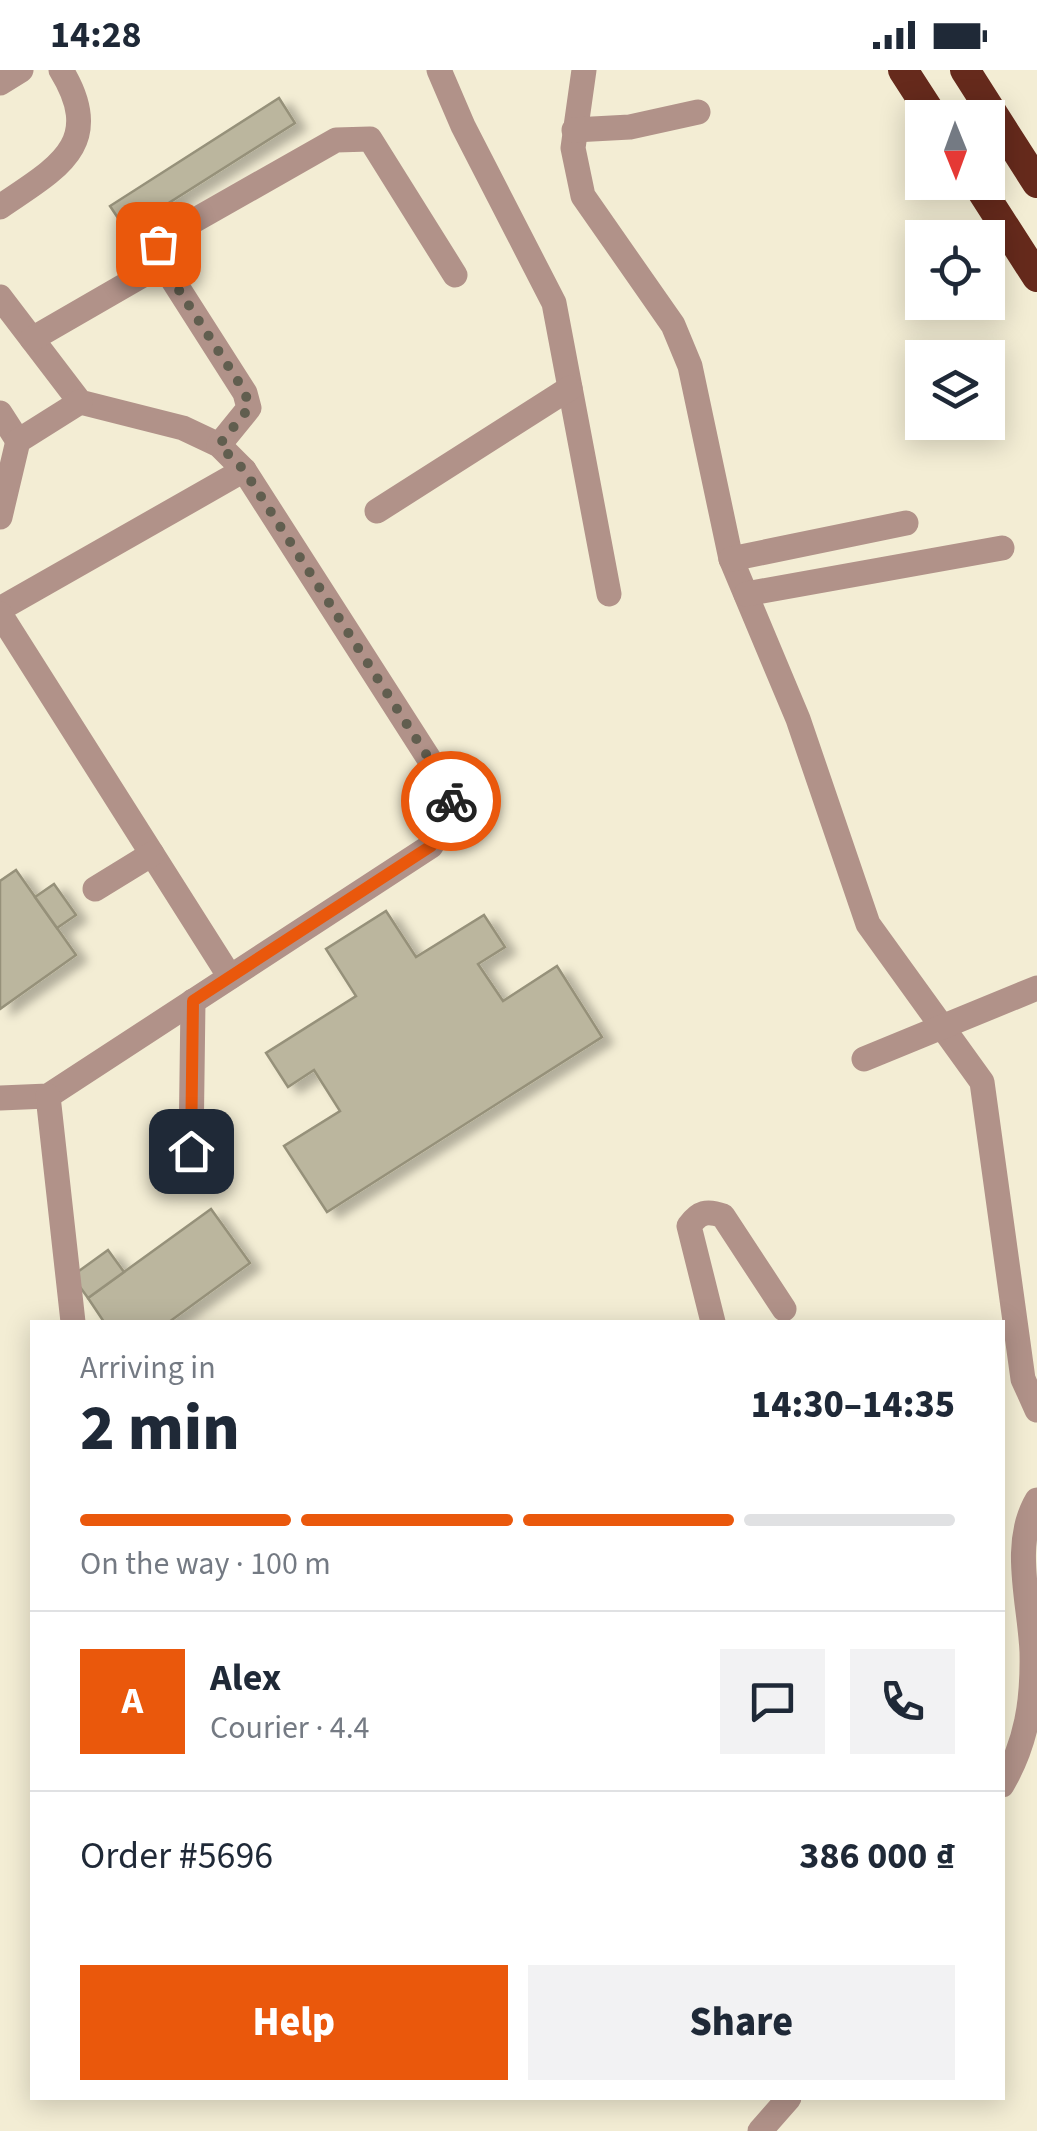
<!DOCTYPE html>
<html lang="en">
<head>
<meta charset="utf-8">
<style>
	:root { --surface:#fff; --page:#f2f2f3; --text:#1f2937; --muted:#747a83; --line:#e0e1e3; --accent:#ea580c }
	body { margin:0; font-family:"Source Sans 3",sans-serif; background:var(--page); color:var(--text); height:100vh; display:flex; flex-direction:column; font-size:38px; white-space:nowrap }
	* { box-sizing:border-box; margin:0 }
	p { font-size:32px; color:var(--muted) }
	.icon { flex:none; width:55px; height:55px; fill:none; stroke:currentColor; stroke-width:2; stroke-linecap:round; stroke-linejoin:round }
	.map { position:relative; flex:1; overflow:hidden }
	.sheet { position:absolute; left:30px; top:1250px; width:975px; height:780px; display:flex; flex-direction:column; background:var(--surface); border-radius:0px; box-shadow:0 5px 25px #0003 }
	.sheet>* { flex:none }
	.needle { width:65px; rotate:179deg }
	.fabs { position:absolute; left:905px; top:30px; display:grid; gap:20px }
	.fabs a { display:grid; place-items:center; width:100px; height:100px; border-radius:0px; background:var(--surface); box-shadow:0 5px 25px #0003; font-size:50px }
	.pin { position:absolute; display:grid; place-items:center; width:85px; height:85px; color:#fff; margin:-42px; border-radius:20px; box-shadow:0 5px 15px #0006 }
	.courier { position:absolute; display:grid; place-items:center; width:100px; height:100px; margin:-50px; border:8px solid #ea580c; border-radius:50%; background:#fff; color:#222; box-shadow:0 2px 12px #0007 }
	.head em { font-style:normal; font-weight:800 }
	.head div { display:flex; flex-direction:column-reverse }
	.head { display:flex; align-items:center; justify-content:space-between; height:170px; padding:0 50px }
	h1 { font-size:65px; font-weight:800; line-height:75px }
	.bar { display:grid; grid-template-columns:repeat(4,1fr); gap:15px 10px; align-content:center; height:120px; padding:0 50px }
	.bar i { height:12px; border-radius:8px; background:var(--line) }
	.bar .active { background:var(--accent) }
	.bar p { grid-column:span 4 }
	.line { display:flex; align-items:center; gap:25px; padding:0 50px; border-top:2px solid var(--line) }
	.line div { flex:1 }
	.round { display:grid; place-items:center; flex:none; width:105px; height:105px; border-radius:0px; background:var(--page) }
	.button { display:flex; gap:20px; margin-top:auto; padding:20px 50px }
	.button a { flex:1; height:115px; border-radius:0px; background:var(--accent); color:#fff; font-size:40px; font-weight:800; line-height:115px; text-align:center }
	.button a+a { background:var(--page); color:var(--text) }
	.status { display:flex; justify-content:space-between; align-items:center; height:70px; padding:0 50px; background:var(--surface); direction:ltr }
	.status svg { height:28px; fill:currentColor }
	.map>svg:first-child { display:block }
	.building { fill:#bbb69e; stroke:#96917a; stroke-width:2.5; filter:url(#shadow) }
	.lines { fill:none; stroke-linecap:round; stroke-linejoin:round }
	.minor { stroke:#b19289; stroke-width:25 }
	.highway { stroke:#662a1c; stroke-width:30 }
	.done { stroke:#615e4f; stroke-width:10; stroke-dasharray:0 18 }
	.route { stroke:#ea580c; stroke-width:12 }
</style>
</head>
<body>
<div class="status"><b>14:28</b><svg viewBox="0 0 49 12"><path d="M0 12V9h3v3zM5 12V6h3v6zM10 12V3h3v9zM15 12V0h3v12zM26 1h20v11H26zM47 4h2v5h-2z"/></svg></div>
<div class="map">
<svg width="1037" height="2061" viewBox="0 0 1037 2061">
	<defs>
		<filter id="shadow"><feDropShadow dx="11" dy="6" stdDeviation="5" flood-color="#0004"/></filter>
	</defs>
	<rect width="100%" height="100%" fill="#f3edd4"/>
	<g class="building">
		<path d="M279,28L295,53L126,160L110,136Z"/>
		<path d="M16,800L76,885L0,939V811Z"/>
		<path d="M54,814L76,845L57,858L35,827Z"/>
		<path d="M386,841L416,887L484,845L505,877L478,894L503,931L557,896L602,967L327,1142L284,1076L340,1041L314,1000L288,1017L266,983L356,926L326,879Z"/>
		<path d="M211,1139L250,1193L169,1252H104L88,1228Z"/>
		<path d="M108,1180L124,1202L88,1228L72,1206Z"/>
	</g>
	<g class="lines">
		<g class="minor">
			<path d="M439,0L463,56L554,233L609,524"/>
			<path d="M584,0L573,78L583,126L673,255L690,296L731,489L798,649L868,854L982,1012L1023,1309L1037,1340"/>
			<path d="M0,13L21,0"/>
			<path d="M574,60L630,57L698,42"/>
			<path d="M0,137C55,99 107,75 61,0"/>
			<path d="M0,227L80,332L183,358L219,375L244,400L449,720L453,738L431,776L48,1026L0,1028"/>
			<path d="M32,269L162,194"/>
			<path d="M0,343L18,371"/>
			<path d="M219,375L249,338L245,323L155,182L167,166L336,70L370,69L455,205"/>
			<path d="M377,441L570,318"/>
			<path d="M0,447L18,371L80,332"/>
			<path d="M731,489L906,453"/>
			<path d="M746,524L1002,478"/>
			<path d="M0,539L244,400"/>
			<path d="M0,544L230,907"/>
			<path d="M95,819L152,784"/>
			<path d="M864,989L1037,918"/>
			<path d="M48,1026L73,1252"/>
			<path d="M191,1081L193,931"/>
			<path d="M713,1252L689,1156C699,1142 707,1140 723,1146L784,1239"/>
			<path d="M1002,1715C1027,1673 1033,1630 1032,1582C1030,1533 1011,1474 1037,1430"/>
			<path d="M760,2061L789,2028"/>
		</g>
		<g class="highway">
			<path d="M903,0L934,48"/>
			<path d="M965,0L1037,113"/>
			<path d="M976,112L1037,207"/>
		</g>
	</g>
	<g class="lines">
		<path class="done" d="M158,174L155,182L162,194L245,322L249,338L219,375L244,400L449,720L451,731"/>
		<path class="route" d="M191,1081L193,931L431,776L446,755L451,731"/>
	</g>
</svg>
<div class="fabs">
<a><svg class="needle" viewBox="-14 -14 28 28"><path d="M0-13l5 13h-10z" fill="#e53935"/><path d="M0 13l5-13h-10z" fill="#747a83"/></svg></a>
<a><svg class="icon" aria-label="locate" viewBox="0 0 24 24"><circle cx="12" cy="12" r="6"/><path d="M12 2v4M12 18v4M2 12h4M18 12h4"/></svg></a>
<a><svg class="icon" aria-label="layers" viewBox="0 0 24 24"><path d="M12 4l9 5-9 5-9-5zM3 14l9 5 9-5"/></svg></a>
</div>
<div class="pin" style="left:158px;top:174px;background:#ea580c"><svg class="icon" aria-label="bag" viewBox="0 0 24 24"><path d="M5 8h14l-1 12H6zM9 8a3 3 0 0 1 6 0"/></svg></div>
<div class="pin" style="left:191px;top:1081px;background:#1f2937"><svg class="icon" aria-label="home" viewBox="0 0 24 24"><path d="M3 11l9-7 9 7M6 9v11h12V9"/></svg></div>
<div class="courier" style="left:451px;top:731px"><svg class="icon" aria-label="bike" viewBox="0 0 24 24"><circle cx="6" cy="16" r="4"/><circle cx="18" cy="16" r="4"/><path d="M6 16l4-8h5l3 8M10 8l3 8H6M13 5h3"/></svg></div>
<section class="sheet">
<div class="head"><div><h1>2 min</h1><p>Arriving in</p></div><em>14:30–14:35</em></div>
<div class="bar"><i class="active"></i><i class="active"></i><i class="active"></i><i></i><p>On the way · 100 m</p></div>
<div class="line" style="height:180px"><b class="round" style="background:var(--accent);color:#fff">A</b><div><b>Alex</b><p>Courier · 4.4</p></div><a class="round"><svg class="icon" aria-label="chat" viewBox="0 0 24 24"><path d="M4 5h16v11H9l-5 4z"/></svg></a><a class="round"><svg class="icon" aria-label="phone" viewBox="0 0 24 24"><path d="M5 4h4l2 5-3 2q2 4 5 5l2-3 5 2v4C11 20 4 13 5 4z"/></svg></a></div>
<div class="line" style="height:130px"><div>Order #5696</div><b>386 000 ₫</b></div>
<div class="button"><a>Help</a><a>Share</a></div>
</section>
</div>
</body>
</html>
